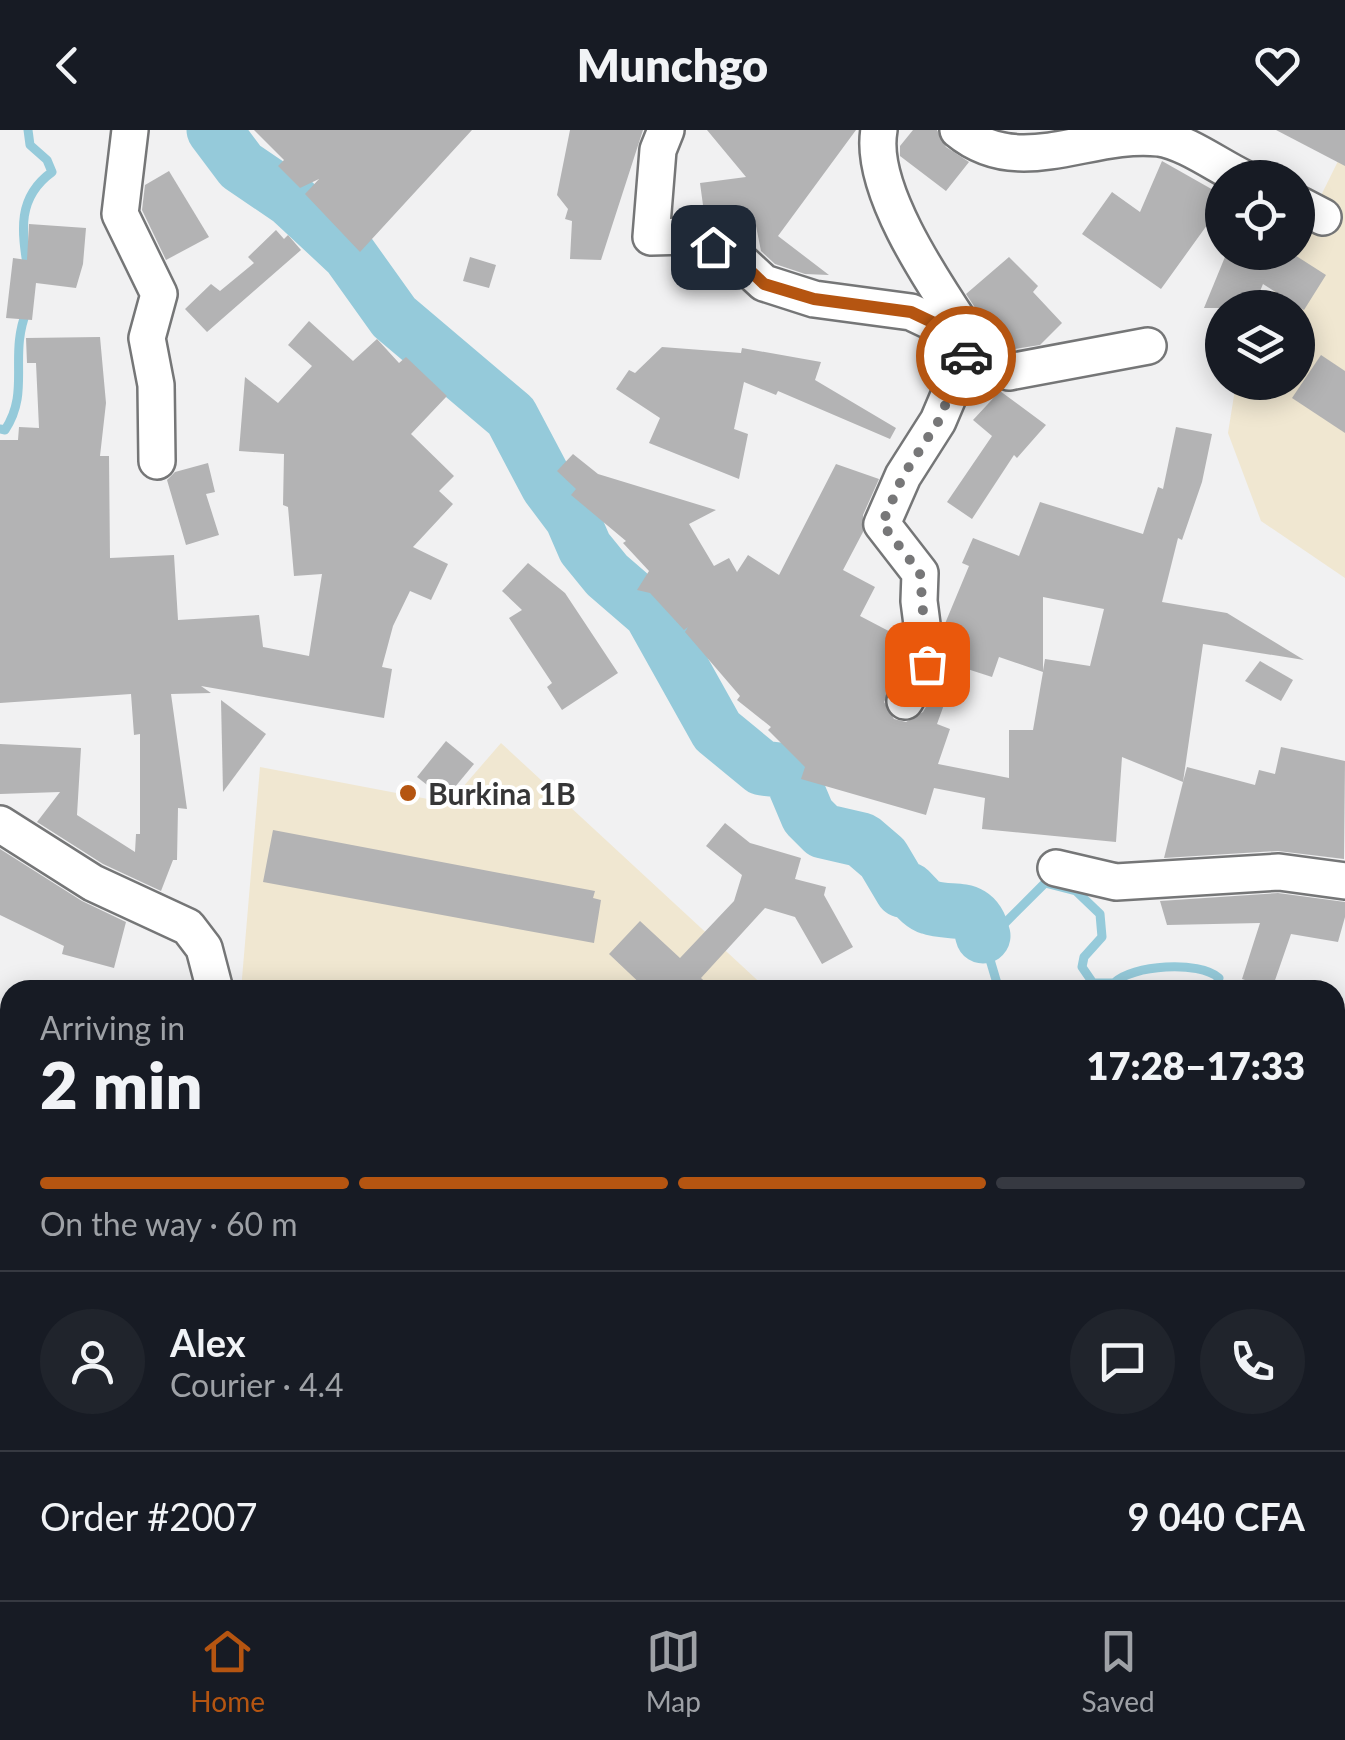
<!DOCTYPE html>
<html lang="en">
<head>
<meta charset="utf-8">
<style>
	:root { --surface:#171b24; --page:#20242c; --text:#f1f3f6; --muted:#9ea1a6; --line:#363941; --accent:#b55511 }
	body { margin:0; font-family:Lato,sans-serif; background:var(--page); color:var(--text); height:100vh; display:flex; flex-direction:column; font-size:38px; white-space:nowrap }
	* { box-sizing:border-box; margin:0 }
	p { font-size:32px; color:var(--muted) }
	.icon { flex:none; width:55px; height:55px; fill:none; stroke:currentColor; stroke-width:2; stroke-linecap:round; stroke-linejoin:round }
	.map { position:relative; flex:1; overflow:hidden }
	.panel { position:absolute; left:0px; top:850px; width:1345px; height:620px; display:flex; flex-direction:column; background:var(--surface); border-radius:30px 30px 0 0; box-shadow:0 5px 25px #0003 }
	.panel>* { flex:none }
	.buttons { position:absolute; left:1205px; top:30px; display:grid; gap:20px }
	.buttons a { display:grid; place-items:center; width:110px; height:110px; border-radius:50%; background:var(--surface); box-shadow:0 5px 25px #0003; font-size:50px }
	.pin { position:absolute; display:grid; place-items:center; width:85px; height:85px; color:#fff; margin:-42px; border-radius:20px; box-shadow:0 5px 15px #0006 }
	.courier { position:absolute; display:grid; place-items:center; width:100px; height:100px; margin:-50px; border:8px solid #b55511; border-radius:50%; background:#fff; color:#222; box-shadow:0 2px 12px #0007 }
	.head em { font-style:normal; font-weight:800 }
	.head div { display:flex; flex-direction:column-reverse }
	.head { display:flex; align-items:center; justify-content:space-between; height:170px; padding:0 40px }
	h1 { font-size:65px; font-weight:800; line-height:75px }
	.bar { display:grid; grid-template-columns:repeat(4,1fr); gap:15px 10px; align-content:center; height:120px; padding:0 40px }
	.bar i { height:12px; border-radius:8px; background:var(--line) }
	.bar .active { background:var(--accent) }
	.bar p { grid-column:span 4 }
	.line { display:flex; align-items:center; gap:25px; padding:0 40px; border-top:2px solid var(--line) }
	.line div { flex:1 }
	.round { display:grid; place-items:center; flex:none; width:105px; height:105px; border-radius:52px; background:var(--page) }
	header { display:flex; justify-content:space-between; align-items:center; height:130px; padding:0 40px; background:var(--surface); font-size:45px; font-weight:800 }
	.menu { display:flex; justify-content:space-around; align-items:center; height:140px; border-top:2px solid var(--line); background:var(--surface); font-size:28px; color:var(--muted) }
	.menu a { display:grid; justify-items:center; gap:5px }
	.menu .active { color:var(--accent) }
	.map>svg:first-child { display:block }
	.education { fill:#f0e7d1 }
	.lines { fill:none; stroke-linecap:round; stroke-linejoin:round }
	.stream { stroke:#95cada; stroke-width:9 }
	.river { stroke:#95cada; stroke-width:55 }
	.building { fill:#b3b3b4; fill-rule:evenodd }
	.minor-casing { stroke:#757677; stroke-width:40 }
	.minor { stroke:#fff; stroke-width:35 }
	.done { stroke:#777778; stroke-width:10; stroke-dasharray:0 18 }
	.route { stroke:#b55511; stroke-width:12 }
	.poi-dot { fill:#b55511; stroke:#fff; stroke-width:4 }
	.labels { text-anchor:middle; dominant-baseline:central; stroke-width:8; stroke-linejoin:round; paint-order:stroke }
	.poi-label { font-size:30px; font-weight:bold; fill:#363637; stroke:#fff; text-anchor:start }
</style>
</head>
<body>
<header><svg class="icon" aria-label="back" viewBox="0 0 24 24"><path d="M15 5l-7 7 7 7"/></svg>Munchgo<svg class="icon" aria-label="heart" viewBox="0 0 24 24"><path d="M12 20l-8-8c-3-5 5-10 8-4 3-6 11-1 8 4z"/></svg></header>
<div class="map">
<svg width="1345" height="1470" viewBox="0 0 1345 1470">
	<rect width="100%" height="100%" fill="#f1f1f2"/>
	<g class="education">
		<path d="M1345,17V448L1261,391L1228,303L1236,253L1298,252V178L1266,177L1292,123L1298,122V112Z"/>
		<path d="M501,613L768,860H241L260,637L449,673Z"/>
	</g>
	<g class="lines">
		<g class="stream">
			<path d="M28,141C22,102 16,68 52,42L47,30L30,15L28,0"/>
			<path d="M0,299L5,300C31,261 8,226 27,180"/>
			<path d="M999,860L983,806L1004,794L1045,753L1076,761L1100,784L1102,807L1084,827L1082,837L1093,853H1114C1132,835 1199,830 1219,848L1214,860"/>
			<path d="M1335,903L1345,896"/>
			<path d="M1145,1460L1148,1470"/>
		</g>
		<path class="river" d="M214,0L241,36L291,70L349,124L394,187L511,286L548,356L572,388L585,418L607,445L651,483L717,601L762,638L789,641L808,686L823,701L862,710L883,728L902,760H909C914,765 922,775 929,777C954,786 975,771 983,806"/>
	</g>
	<g class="building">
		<path d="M254,0H472L360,122L305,64L319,49L300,58L278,36L284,30Z"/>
		<path d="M570,0H643L601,130L570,129L572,91L565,89L568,79L557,65Z"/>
		<path d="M707,0H856L778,106L829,145L805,144L775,134L761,121L754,86L705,90L700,53L746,47Z"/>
		<path d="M913,0H937L946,17L969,32L946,61L900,26V16Z"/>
		<path d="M1276,0H1345V36Z"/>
		<path d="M1162,31L1222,65L1215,84L1161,159L1082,104L1112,62L1140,82Z"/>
		<path d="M169,41L209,107L166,130L142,80L145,55Z"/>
		<path d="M29,94L86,98L83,134L76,158L36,153L32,190L6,188L13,128L27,130Z"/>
		<path d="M276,100L284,109L288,105L301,120L207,202L185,179L211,154L220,161L254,133L248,127Z"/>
		<path d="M1227,122H1290L1326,145L1304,180L1263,154L1253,178H1204Z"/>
		<path d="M470,127L496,135L489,158L463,151Z"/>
		<path d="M1009,127L1038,156L1033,162L1062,193L1040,215L1015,219L988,197L966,164Z"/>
		<path d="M309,191L353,231L377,209L399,233L406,227L447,266L411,304L454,346L439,361L453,374L413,417L448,434L431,470L410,461L393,496L382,537L392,539L384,588L201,556L211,563L171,564L187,679L178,678L177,730H173L161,761L103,734L37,692L60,662L0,664V614L81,618L77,685L135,722L136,704H140V604L134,605L131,564L0,573V310H18L19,297L39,298L36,233H27L26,208L100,207L106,273L100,326H109L110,428L174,425L178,490L259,485L263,517L309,526L322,444L294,446L288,377L283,375L284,324L239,321L245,247L278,273L312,236L288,215Z"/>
		<path d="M662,217L741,223L742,218L821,232L815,250L896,298L890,309L778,261L776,265L744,252L734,299L748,304L739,349L649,313L660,288L616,259L629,240L635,243Z"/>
		<path d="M1321,225L1345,241V303L1292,268Z"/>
		<path d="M1000,261L1046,295L1017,328L1014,325L972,389L947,372L992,306L973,290Z"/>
		<path d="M1176,297L1212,304L1202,352L1182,410L1178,408L1162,472L1227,483L1304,530L1203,514L1183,652L1187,637L1255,655L1259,640L1275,644L1281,617L1345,631L1344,729L1278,721L1164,728L1183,652L1122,627L1116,712L982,699L985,668L934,658L926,685L801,649L805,637L768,600L771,597L737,570L740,566L685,502L688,497L684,500L650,463L637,460L649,441L623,413L626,411L571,365L576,359L557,341L573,324L598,344L716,380L689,394L714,436L729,428L737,442L748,425L779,445L836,334L879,349L863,385V402L843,440L875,457L860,486L902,508L905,529L884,572L894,589L906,592L923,582L946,542L944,496L969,436L962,433L973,408L1019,426L1040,372L1143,404L1158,357L1163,359ZM1043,467L1104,479L1090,536L1045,529L1043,541ZM999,527L1043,542L1033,600H1009V648L938,634L950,599L937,594L958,536L992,547Z"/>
		<path d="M208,333L215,362L206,364L219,405L186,415L167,350L175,342Z"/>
		<path d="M528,433L565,463L618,543L562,580L547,557L552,553L509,488L522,480L502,461Z"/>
		<path d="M1260,531L1293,550L1281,571L1245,551Z"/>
		<path d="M221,570L266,604L223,662Z"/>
		<path d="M446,611L474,634L445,669L417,647Z"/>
		<path d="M725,693L750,713L801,728L795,749L826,757L824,765L853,817L822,834L795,787L765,778L701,848L714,860H647L609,824L640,791L680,828L734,771L742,745L706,716Z"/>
		<path d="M273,700L595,761L593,768L601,770L594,813L263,752Z"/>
		<path d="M0,719L82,771L126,792L114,838L62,824L64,816L0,785Z"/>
		<path d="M1278,763L1345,772V787L1338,812L1291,804L1272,859L1242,849L1260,793L1167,795L1160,771Z"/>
	</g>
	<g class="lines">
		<g class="minor-casing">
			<g id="minor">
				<path d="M130,0L120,84L159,164L147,208L156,255L157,331"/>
				<path d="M666,0L658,20L651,107L688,106L737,128L764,153L814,169L911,182L972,211L1009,242L1148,216"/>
				<path d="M879,0C868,61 939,161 972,211L938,291L903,346L882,394L920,443L919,471L927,533L905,571"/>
				<path d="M958,0C1020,51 1089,0 1159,8C1186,12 1218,36 1243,48"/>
				<path d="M1298,74L1323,87"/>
				<path d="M0,694L93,753L188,797L204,818L215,860"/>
				<path d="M1056,738L1116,752L1279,742L1345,751"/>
				<path d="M357,1460L369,1470"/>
				<path d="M910,1460L916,1470"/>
				<path d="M37,1470L41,1460"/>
				<path d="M94,1470L97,1460"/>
				<path d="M313,1470L317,1460"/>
			</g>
		</g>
		<use href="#minor" class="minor"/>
	</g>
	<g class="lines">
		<path class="done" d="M927,534L920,443L882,394L903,346L938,292L966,226"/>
		<path class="route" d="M713,117L737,128L764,154L814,169L911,182L972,211L966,226"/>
	</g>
	<circle class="poi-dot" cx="408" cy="663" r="10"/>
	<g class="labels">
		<g class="poi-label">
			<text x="428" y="663">Burkina 1B</text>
		</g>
	</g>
</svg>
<div class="buttons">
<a><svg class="icon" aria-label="locate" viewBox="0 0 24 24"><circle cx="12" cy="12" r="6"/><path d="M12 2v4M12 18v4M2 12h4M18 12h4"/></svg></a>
<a><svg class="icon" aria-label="layers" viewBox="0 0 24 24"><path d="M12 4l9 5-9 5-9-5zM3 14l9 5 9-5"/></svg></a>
</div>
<div class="pin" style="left:927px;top:534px;background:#ea580c"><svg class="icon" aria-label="bag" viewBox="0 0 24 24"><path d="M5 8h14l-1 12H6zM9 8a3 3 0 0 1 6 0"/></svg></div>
<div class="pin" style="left:713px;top:117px;background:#1f2937"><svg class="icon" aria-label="home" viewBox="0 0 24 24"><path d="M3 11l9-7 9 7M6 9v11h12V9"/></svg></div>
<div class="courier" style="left:966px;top:226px"><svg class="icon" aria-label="car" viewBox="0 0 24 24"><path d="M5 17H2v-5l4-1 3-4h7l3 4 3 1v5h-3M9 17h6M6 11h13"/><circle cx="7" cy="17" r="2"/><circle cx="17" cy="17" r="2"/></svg></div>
<section class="panel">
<div class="head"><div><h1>2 min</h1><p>Arriving in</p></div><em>17:28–17:33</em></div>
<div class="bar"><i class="active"></i><i class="active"></i><i class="active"></i><i></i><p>On the way · 60 m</p></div>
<div class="line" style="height:180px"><a class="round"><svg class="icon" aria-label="person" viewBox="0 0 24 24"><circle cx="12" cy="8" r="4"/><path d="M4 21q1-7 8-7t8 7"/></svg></a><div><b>Alex</b><p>Courier · 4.4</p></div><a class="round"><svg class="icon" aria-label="chat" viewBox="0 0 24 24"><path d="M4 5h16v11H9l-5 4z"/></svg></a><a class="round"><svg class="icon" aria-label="phone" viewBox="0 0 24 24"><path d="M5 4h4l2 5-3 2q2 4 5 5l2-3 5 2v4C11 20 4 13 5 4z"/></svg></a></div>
<div class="line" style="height:130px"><div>Order #2007</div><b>9 040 CFA</b></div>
</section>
</div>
<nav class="menu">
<a class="active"><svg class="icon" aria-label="home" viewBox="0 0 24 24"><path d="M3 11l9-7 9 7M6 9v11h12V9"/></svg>Home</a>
<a><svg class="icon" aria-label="map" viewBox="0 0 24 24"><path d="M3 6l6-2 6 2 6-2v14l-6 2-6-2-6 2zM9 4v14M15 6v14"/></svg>Map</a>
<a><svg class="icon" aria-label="saved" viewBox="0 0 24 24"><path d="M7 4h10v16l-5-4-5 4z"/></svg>Saved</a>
</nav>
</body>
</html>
